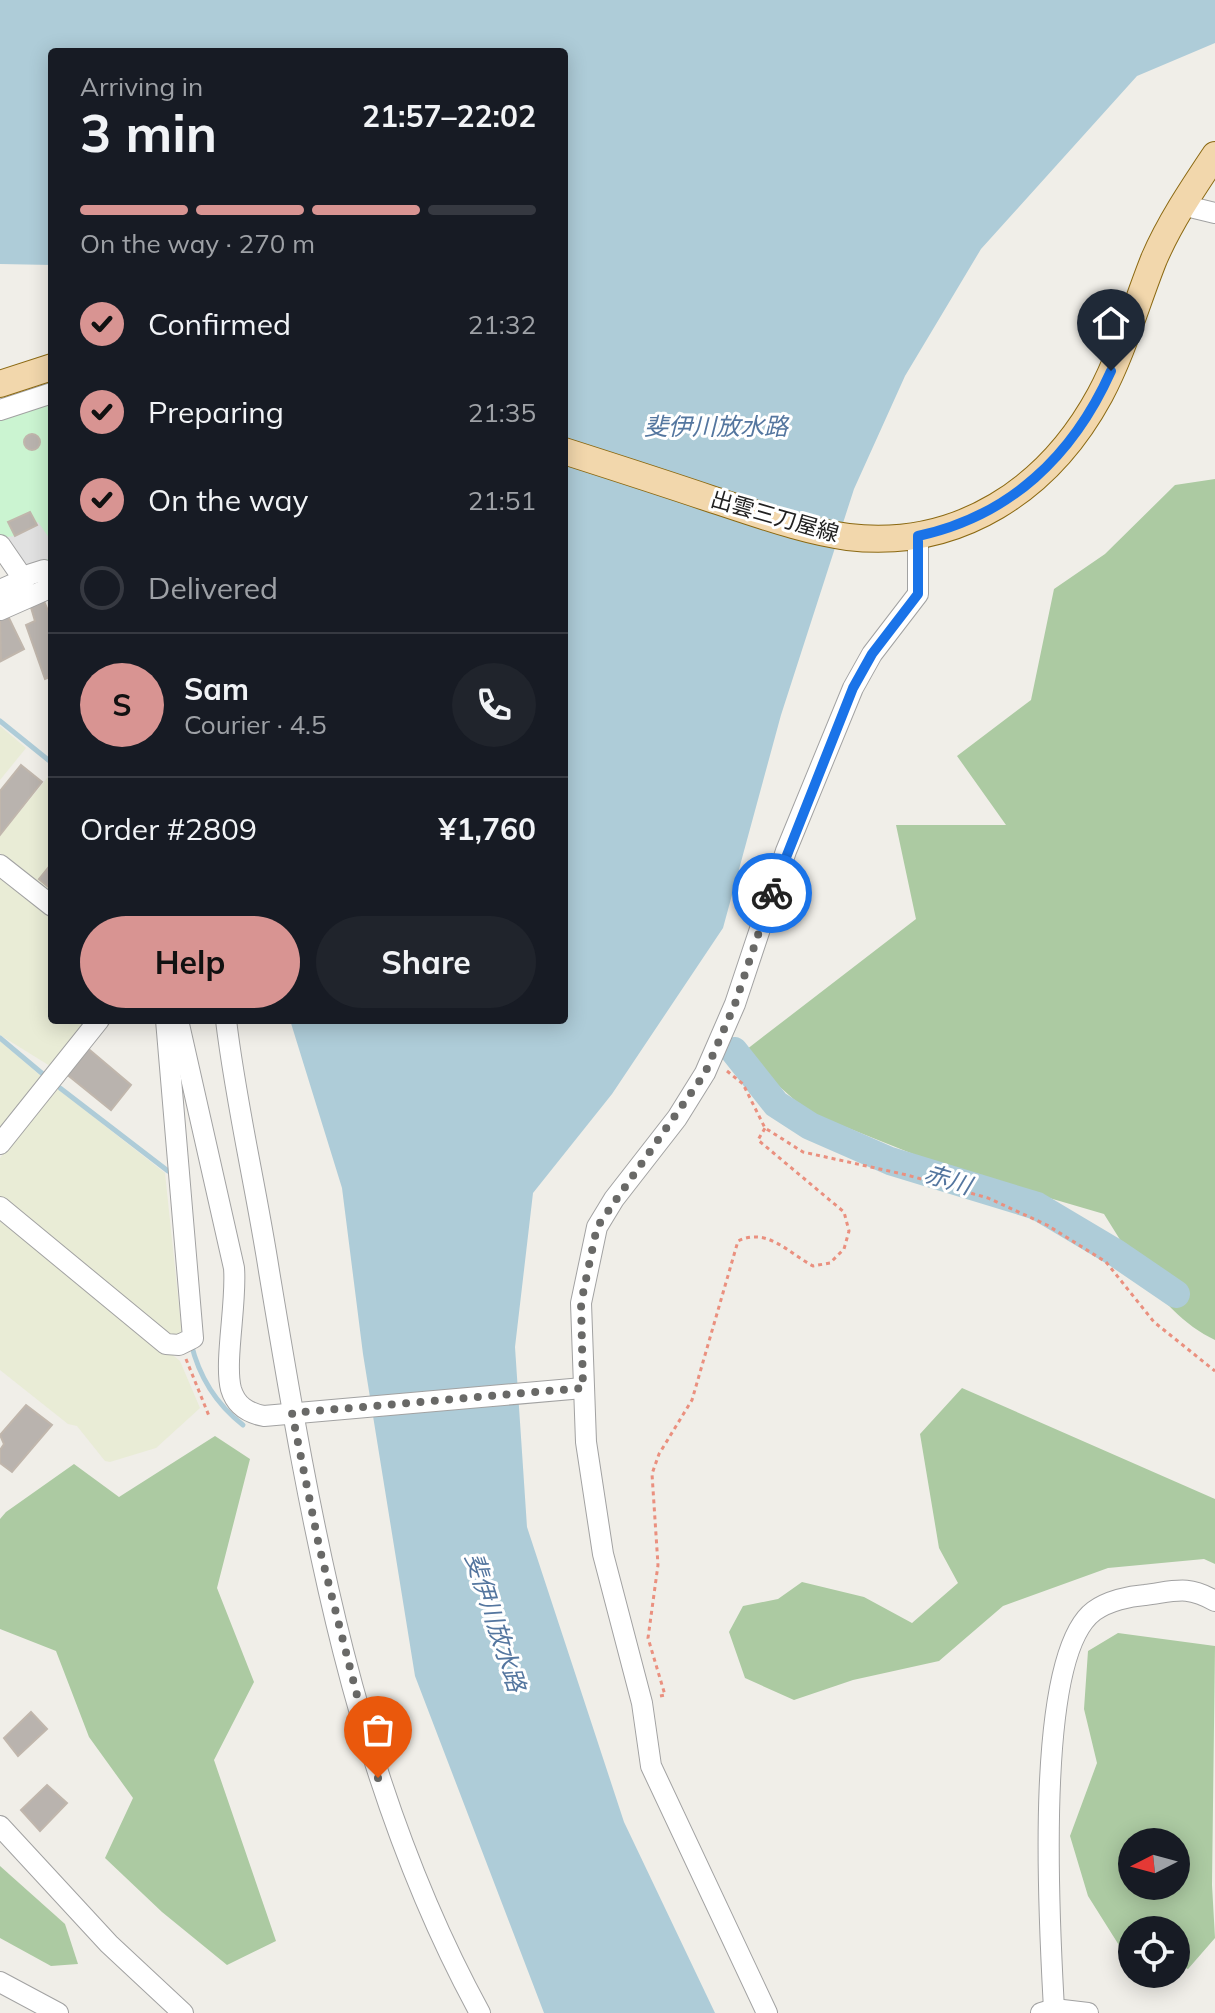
<!DOCTYPE html>
<html lang="en">
<head>
<meta charset="utf-8">
<style>
	:root { --surface:#171b24; --page:#20242c; --text:#f1f3f6; --muted:#9ea1a6; --line:#363941; --accent:#d89492 }
	body { margin:0; font-family:Mulish,"Noto Sans JP",sans-serif; background:var(--page); color:var(--text); height:100vh; display:flex; flex-direction:column; font-size:30px; white-space:nowrap }
	* { box-sizing:border-box; margin:0 }
	p { font-size:26px; color:var(--muted) }
	.icon { flex:none; width:44px; height:44px; fill:none; stroke:currentColor; stroke-width:2; stroke-linecap:round; stroke-linejoin:round }
	.map { position:relative; flex:1; overflow:hidden }
	.side { position:absolute; left:48px; top:48px; width:520px; height:976px; display:flex; flex-direction:column; background:var(--surface); border-radius:8px; box-shadow:0 4px 20px #0003 }
	.side>* { flex:none }
	.needle { width:52px; rotate:264deg }
	.tools { position:absolute; left:1118px; top:1828px; display:grid; gap:16px }
	.tools a { display:grid; place-items:center; width:72px; height:72px; border-radius:50%; background:var(--surface); box-shadow:0 4px 20px #0003; font-size:40px }
	.pin { position:absolute; display:grid; place-items:center; width:68px; height:68px; color:#fff; margin:-82px -34px; border-radius:50% 50% 50% 0; rotate:-45deg; box-shadow:0 0 8px #0007 }
	.pin .icon { rotate:45deg }
	.courier { position:absolute; display:grid; place-items:center; width:80px; height:80px; margin:-40px; border:6px solid #1a73e8; border-radius:50%; background:#fff; color:#222; box-shadow:0 2px 10px #0007 }
	.headline em { font-style:normal; font-weight:700 }
	.headline div { display:flex; flex-direction:column-reverse }
	.headline { display:flex; align-items:center; justify-content:space-between; height:136px; padding:0 32px }
	h1 { font-size:52px; font-weight:700; line-height:60px }
	.bar { display:grid; grid-template-columns:repeat(4,1fr); gap:12px 8px; align-content:center; height:96px; padding:0 32px }
	.bar i { height:10px; border-radius:6px; background:var(--line) }
	.bar .active { background:var(--accent) }
	.bar p { grid-column:span 4 }
	.line { display:flex; align-items:center; gap:20px; padding:0 32px; border-top:2px solid var(--line) }
	.line div { flex:1 }
	.round { display:grid; place-items:center; flex:none; width:84px; height:84px; border-radius:42px; background:var(--page) }
	ol { padding:0 32px; list-style:none }
	li { display:flex; align-items:center; gap:24px; height:88px }
	li p { margin-inline-start:auto }
	li .icon { padding:8px; border-radius:50%; background:var(--accent); color:#111; stroke-width:4 }
	li:last-child { color:var(--muted) }
	li i { width:44px; height:44px; border:4px solid var(--line); border-radius:50% }
	.primary-button { display:flex; gap:16px; margin-top:auto; padding:16px 32px }
	.primary-button a { flex:1; height:92px; border-radius:48px; background:var(--accent); color:#111; font-size:32px; font-weight:700; line-height:92px; text-align:center }
	.primary-button a+a { background:var(--page); color:var(--text) }
	.map>svg:first-child { display:block }
	.farmland { fill:#e9ecd6 }
	.forest { fill:#accaa2; fill-rule:evenodd }
	.park { fill:#cbf4d1 }
	.parking { fill:#e1e1e1 }
	.water { fill:#aeccd8 }
	.lines { fill:none; stroke-linecap:round; stroke-linejoin:round }
	.stream { stroke:#aeccd8; stroke-width:5 }
	.river { stroke:#aeccd8; stroke-width:28 }
	.building { fill:#b9b3ae; stroke:#c0b6ac; stroke-width:2 }
	.minor-casing { stroke:#a2a2a2; stroke-width:22 }
	.major-casing { stroke:#8b6912; stroke-width:28 }
	.path { stroke:#ea907f; stroke-width:3; stroke-dasharray:4 4; stroke-linecap:butt }
	.minor { stroke:#fff; stroke-width:20 }
	.major { stroke:#f2d7ac; stroke-width:26 }
	.done { stroke:#696967; stroke-width:8; stroke-dasharray:0 14.4 }
	.route { stroke:#1a73e8; stroke-width:10 }
	.labels { text-anchor:middle; dominant-baseline:central; stroke-width:6; stroke-linejoin:round; paint-order:stroke }
	.street-label { font-size:22px; fill:#212121; stroke:#fff }
	.water-label { font-size:24px; font-style:italic; fill:#54769f; stroke:#fff }
</style>
</head>
<body>
<div class="map">
<svg width="1215" height="2013" viewBox="0 0 1215 2013">
	<rect width="100%" height="100%" fill="#f0eee8"/>
	<g class="farmland">
		<path d="M0,726L26,748L0,780Z"/>
		<path d="M52,772V895L0,853V836Z"/>
		<path d="M0,876L52,918V1020H87L50,1066L0,1035Z"/>
		<path d="M0,1041L42,1077L0,1131Z"/>
		<path d="M58,1089L165,1173L182,1334L170,1338L0,1198V1158Z"/>
		<path d="M0,1213L180,1361L200,1408L156,1448L110,1462L105,1461L77,1426L68,1424L0,1370Z"/>
	</g>
	<g class="forest">
		<path d="M1215,479V1340C1164,1316 1133,1260 1104,1214L953,1170L808,1112L742,1053L916,919L896,825H1006L957,756L1031,700L1054,589L1105,554L1175,485Z"/>
		<path d="M962,1388L1215,1499V1564L1204,1559L1108,1568L1003,1606L939,1661L853,1680L794,1700L745,1678L729,1632L743,1606L778,1599L802,1582L864,1597L912,1623L958,1583L939,1548L920,1434Z"/>
		<path d="M215,1436L250,1459L217,1588L254,1682L214,1760L276,1941L227,1965L162,1912L105,1858L133,1798L89,1737L56,1651L0,1629V1519L6,1512L74,1464L119,1497Z"/>
		<path d="M1118,1633L1215,1646L1212,1885L1215,1938L1188,1969L1176,1965V1930H1132V1953L1122,1950L1088,1896L1070,1836L1097,1763L1084,1709L1088,1651ZM1132,1842H1176V1886H1132Z"/>
		<path d="M0,1866L65,1924L78,1964L51,1966L0,1938Z"/>
	</g>
	<path class="park" d="M52,398V582L0,537V417Z"/>
	<path class="parking" d="M38,522L52,542V557L28,568L6,537L15,536Z"/>
	<path class="water" d="M0,0H1215V43L1137,76L981,249L905,376L854,489L781,715L723,928L612,1094L533,1193L515,1347L527,1527L624,1822L715,2013H544L415,1676L363,1354L342,1188L290,1020H564V52H52V265L0,264Z"/>
	<g class="lines">
		<g class="stream">
			<path d="M0,721L52,763"/>
			<path d="M0,1038L44,1075"/>
			<path d="M60,1088L168,1171"/>
			<path d="M191,1343C199,1377 216,1404 243,1425"/>
		</g>
		<path class="river" d="M734,1051L776,1104L810,1126L890,1161L1037,1206L1116,1253L1176,1294"/>
	</g>
	<g class="building">
		<circle cx="32" cy="442" r="8"/>
		<path d="M30,512L37,525L15,536L8,522Z"/>
		<path d="M43,599L52,620V676L45,679L26,625L35,621L30,604Z"/>
		<path d="M7,614L24,649L1,661L0,618Z"/>
		<path d="M21,765L42,782L0,835V791Z"/>
		<path d="M52,863V890L39,879Z"/>
		<path d="M85,1046L131,1085L111,1110L64,1072Z"/>
		<path d="M26,1405L52,1425L12,1472L0,1463V1450L4,1444L0,1435Z"/>
		<path d="M31,1712L47,1729L18,1756L4,1738Z"/>
		<path d="M47,1785L67,1803L40,1831L21,1810Z"/>
	</g>
	<g class="lines">
		<g class="minor-casing">
			<g id="minor">
				<path d="M1182,205L1215,213"/>
				<path d="M0,410L52,393"/>
				<path d="M0,545L22,577L44,570L52,587"/>
				<path d="M0,590L25,579"/>
				<path d="M0,610L52,587"/>
				<path d="M0,865L52,906"/>
				<path d="M178,1020L234,1268C237,1302 224,1362 231,1389C236,1406 248,1413 264,1416L583,1388"/>
				<path d="M226,1020C236,1104 256,1187 269,1271C311,1525 355,1785 480,2013"/>
				<path d="M0,1144L99,1020"/>
				<path d="M0,1207L166,1344L179,1345L193,1338L166,1020"/>
				<path d="M0,1826L109,1944L183,2013"/>
				<path d="M0,1982L58,2013"/>
				<path d="M1054,2009C1050,1934 1032,1657 1094,1611C1108,1601 1129,1596 1145,1595C1176,1591 1187,1585 1215,1601"/>
				<path d="M767,2013L651,1766L642,1703L603,1554L586,1442L581,1303L597,1227L614,1199L677,1118L705,1073L735,1004L786,851L853,688L872,654L918,594V536"/>
				<path d="M1041,2013L1054,2009L1088,2013"/>
			</g>
		</g>
		<g class="major-casing">
			<g id="major">
				<path d="M0,384L52,367"/>
				<path d="M564,451C614,467 664,483 714,500C758,514 803,531 848,537C959,550 1049,489 1100,395C1123,352 1136,304 1154,259C1170,222 1193,188 1215,155"/>
			</g>
		</g>
		<g class="path">
			<path d="M727,1071L743,1084L765,1128L803,1152L907,1175L988,1198L1047,1225L1106,1262L1154,1322L1215,1371"/>
			<path d="M186,1359L209,1416"/>
			<path d="M660,1696L665,1695L648,1638L658,1565L652,1474L659,1454L692,1400L738,1241C767,1227 787,1252 813,1266L830,1263L844,1249L849,1231L844,1212L758,1140L765,1128"/>
		</g>
		<use href="#minor" class="minor"/>
		<use href="#major" class="major"/>
	</g>
	<g class="lines">
		<path class="done" d="M378,1778L319,1546L292,1413L583,1388L581,1303L597,1227L705,1073L735,1004L772,893"/>
		<path class="route" d="M772,893L853,688L872,654L918,594V536C1010,516 1073,456 1111,371"/>
	</g>
	<g class="labels">
		<g class="street-label">
			<text transform="translate(775 516) rotate(16)">出雲三刀屋線</text>
		</g>
		<g class="water-label">
			<text x="716" y="426">斐伊川放水路</text>
			<text transform="translate(948 1179) rotate(17)">赤川</text>
			<text transform="translate(496 1622) rotate(72)">斐伊川放水路</text>
		</g>
	</g>
</svg>
<div class="tools">
<a><svg class="needle" viewBox="-14 -14 28 28"><path d="M0-13l5 13h-10z" fill="#e53935"/><path d="M0 13l5-13h-10z" fill="#9ea1a6"/></svg></a>
<a><svg class="icon" aria-label="locate" viewBox="0 0 24 24"><circle cx="12" cy="12" r="6"/><path d="M12 2v4M12 18v4M2 12h4M18 12h4"/></svg></a>
</div>
<div class="pin" style="left:378px;top:1778px;background:#ea580c"><svg class="icon" aria-label="bag" viewBox="0 0 24 24"><path d="M5 8h14l-1 12H6zM9 8a3 3 0 0 1 6 0"/></svg></div>
<div class="pin" style="left:1111px;top:371px;background:#1f2937"><svg class="icon" aria-label="home" viewBox="0 0 24 24"><path d="M3 11l9-7 9 7M6 9v11h12V9"/></svg></div>
<div class="courier" style="left:772px;top:893px"><svg class="icon" aria-label="bike" viewBox="0 0 24 24"><circle cx="6" cy="16" r="4"/><circle cx="18" cy="16" r="4"/><path d="M6 16l4-8h5l3 8M10 8l3 8H6M13 5h3"/></svg></div>
<section class="side">
<div class="headline"><div><h1>3 min</h1><p>Arriving in</p></div><em>21:57–22:02</em></div>
<div class="bar"><i class="active"></i><i class="active"></i><i class="active"></i><i></i><p>On the way · 270 m</p></div>
<ol>
<li><svg class="icon" aria-label="check" viewBox="0 0 24 24"><path d="M5 12l5 5 9-10"/></svg>Confirmed<p>21:32</p></li>
<li><svg class="icon" aria-label="check" viewBox="0 0 24 24"><path d="M5 12l5 5 9-10"/></svg>Preparing<p>21:35</p></li>
<li><svg class="icon" aria-label="check" viewBox="0 0 24 24"><path d="M5 12l5 5 9-10"/></svg>On the way<p>21:51</p></li>
<li><i></i>Delivered</li>
</ol>
<div class="line" style="height:144px"><b class="round" style="background:var(--accent);color:#111">S</b><div><b>Sam</b><p>Courier · 4.5</p></div><a class="round"><svg class="icon" aria-label="phone" viewBox="0 0 24 24"><path d="M5 4h4l2 5-3 2q2 4 5 5l2-3 5 2v4C11 20 4 13 5 4z"/></svg></a></div>
<div class="line" style="height:104px"><div>Order #2809</div><b>¥1,760</b></div>
<div class="primary-button"><a>Help</a><a>Share</a></div>
</section>
</div>
</body>
</html>
